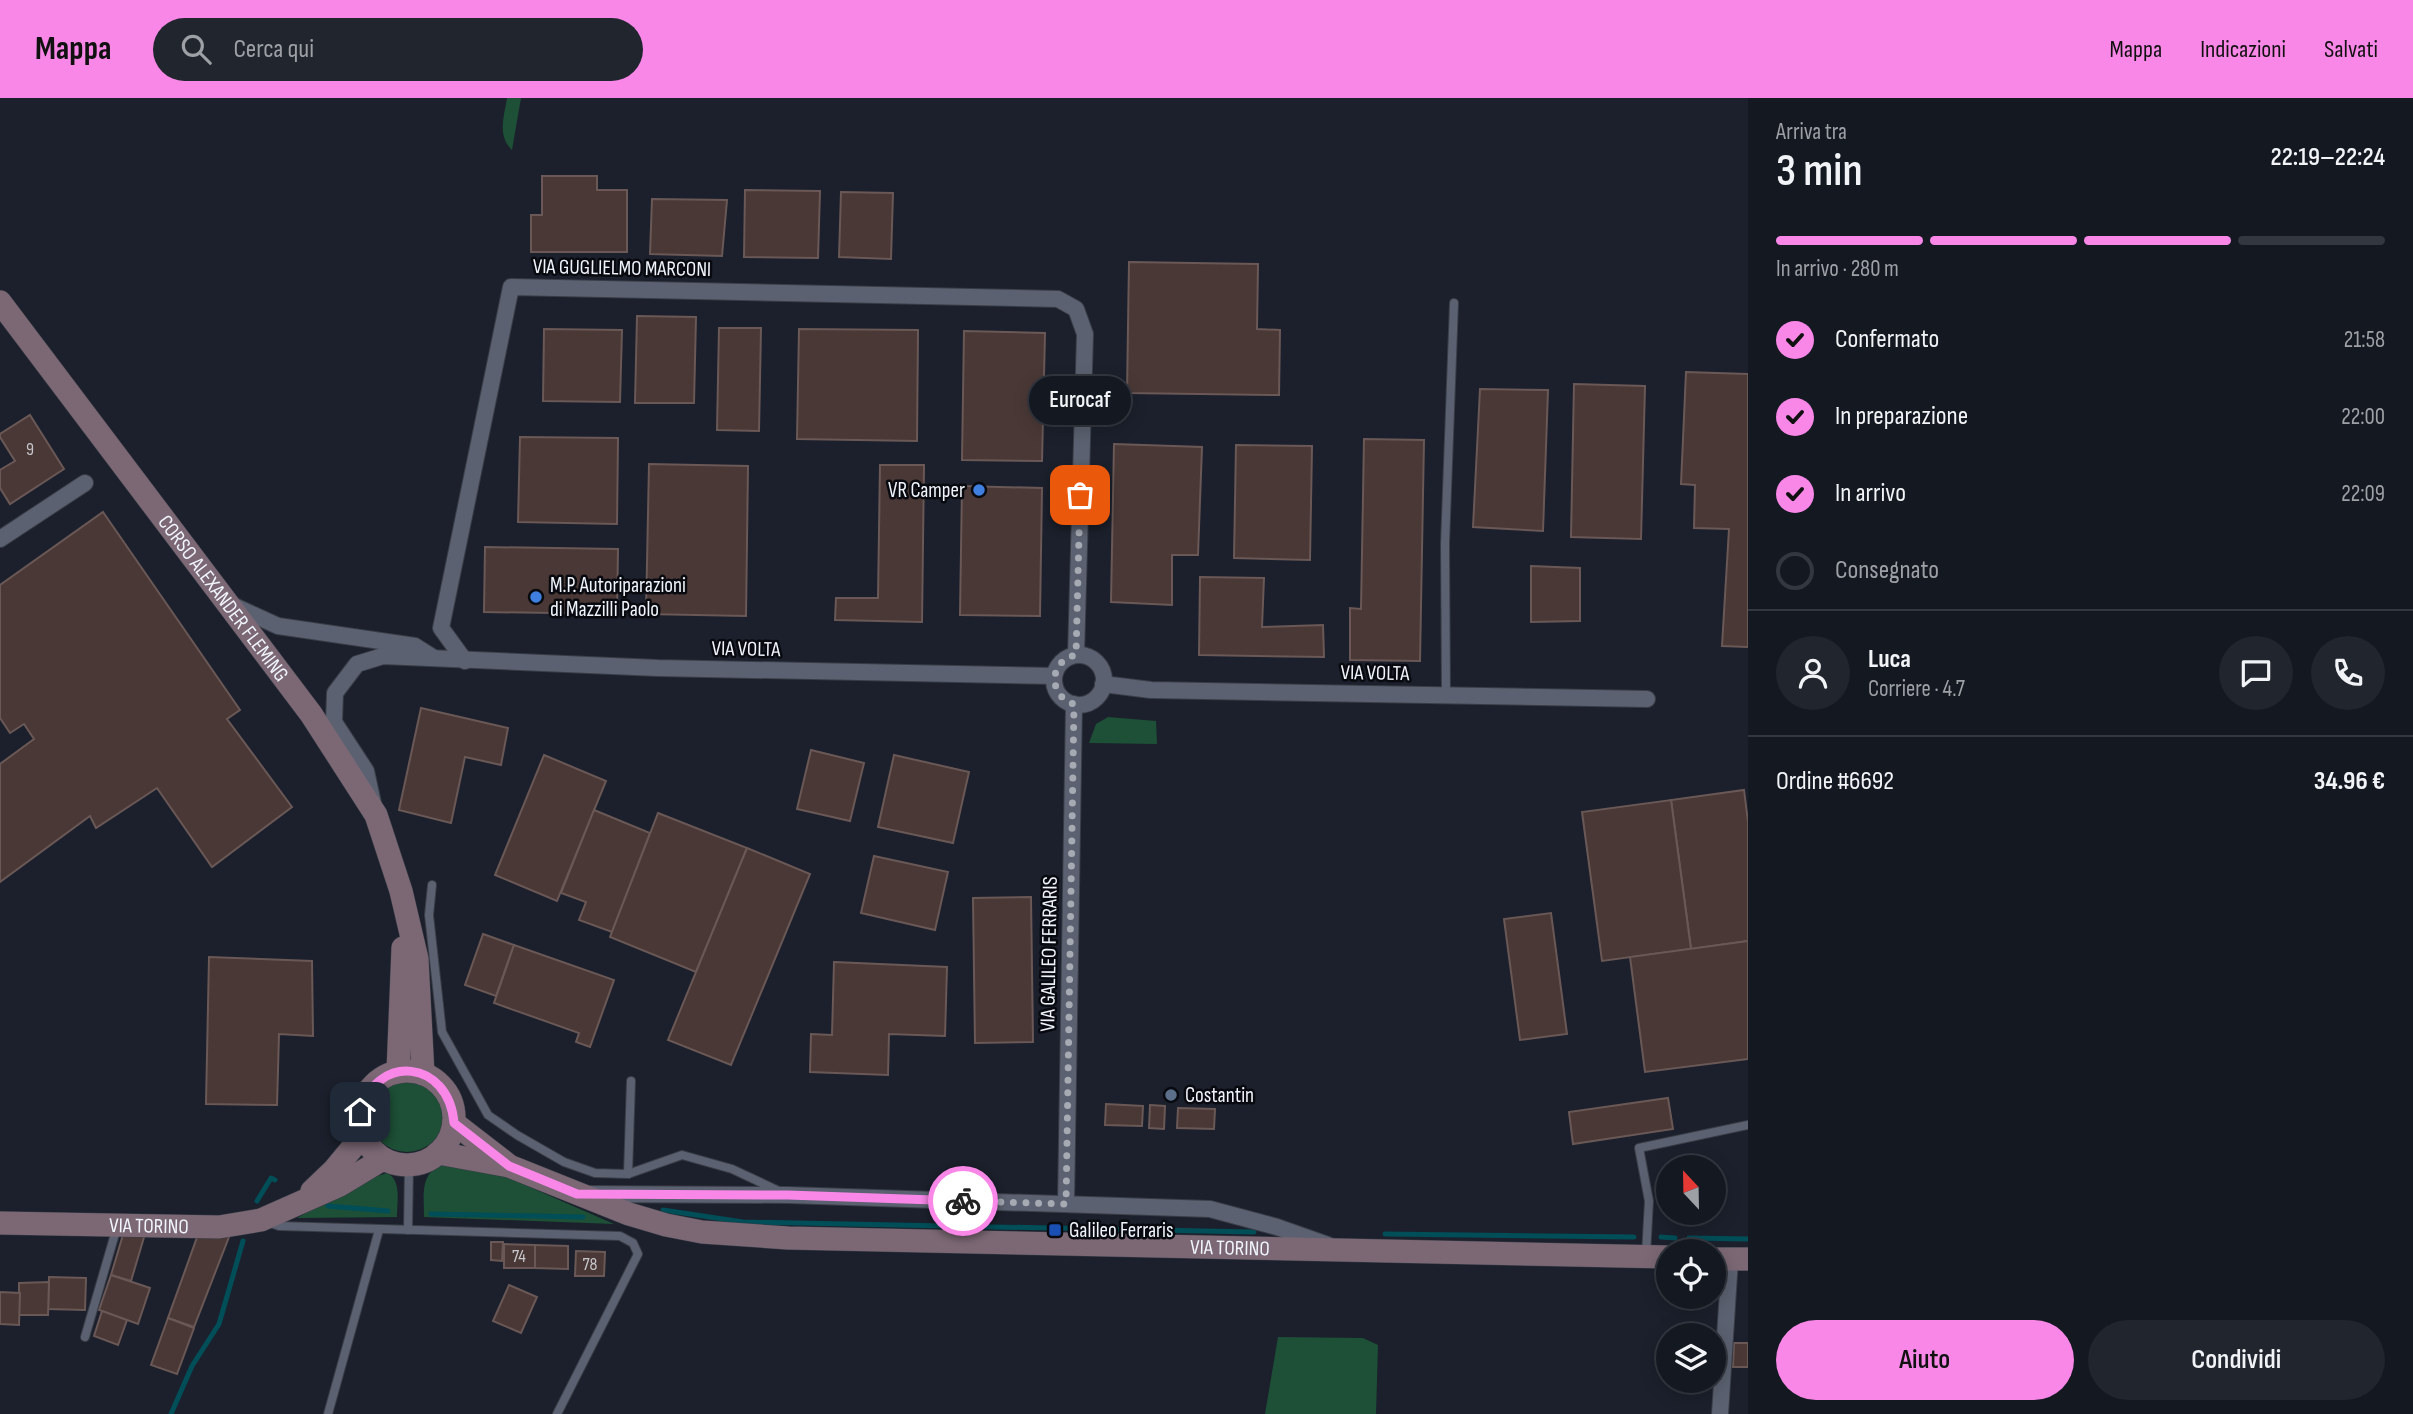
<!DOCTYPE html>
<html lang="it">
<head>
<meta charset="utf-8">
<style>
	:root { --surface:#141821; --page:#21252e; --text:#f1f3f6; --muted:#9da0a5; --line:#33373f; --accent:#f987e8 }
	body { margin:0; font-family:"Sofia Sans Condensed",sans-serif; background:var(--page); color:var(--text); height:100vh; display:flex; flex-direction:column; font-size:26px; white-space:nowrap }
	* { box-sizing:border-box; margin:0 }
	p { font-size:23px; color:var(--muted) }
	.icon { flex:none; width:38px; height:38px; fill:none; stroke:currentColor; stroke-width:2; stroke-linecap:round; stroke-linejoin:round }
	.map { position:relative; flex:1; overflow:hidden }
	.panel { display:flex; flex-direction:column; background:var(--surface); width:665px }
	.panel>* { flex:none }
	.needle { width:46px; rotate:338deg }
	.tools { position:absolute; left:1656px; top:1057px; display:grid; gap:14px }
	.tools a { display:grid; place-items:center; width:70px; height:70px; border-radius:50%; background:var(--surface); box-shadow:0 4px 18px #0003,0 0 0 2px var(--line); font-size:35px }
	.pin { position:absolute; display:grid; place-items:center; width:60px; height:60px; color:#fff; margin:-30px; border-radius:14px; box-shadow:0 4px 10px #0006 }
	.courier { position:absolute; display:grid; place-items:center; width:70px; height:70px; margin:-35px; border:5px solid #f987e8; border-radius:50%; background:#fff; color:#222; box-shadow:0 2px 9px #0007 }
	.bubble { position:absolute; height:49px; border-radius:24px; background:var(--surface); box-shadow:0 4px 18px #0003,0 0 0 2px var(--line); font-size:23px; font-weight:600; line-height:49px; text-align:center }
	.summary em { font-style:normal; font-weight:600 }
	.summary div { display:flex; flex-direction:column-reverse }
	.summary { display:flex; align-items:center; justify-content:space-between; height:119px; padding:0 28px }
	h1 { font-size:46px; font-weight:600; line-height:52px }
	.bar { display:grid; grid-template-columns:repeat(4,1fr); gap:10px 7px; align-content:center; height:84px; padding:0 28px }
	.bar i { height:9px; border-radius:5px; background:var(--line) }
	.bar .on { background:var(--accent) }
	.bar p { grid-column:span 4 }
	.line { display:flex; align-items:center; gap:18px; padding:0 28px; border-top:2px solid var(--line) }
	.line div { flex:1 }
	.round { display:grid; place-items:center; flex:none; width:74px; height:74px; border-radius:37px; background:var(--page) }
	ol { padding:0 28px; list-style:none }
	li { display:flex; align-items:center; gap:21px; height:77px }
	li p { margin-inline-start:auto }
	li .icon { padding:7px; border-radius:50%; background:var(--accent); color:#111; stroke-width:4 }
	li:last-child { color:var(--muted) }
	li i { width:38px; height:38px; border:4px solid var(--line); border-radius:50% }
	.cta { display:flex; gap:14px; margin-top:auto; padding:14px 28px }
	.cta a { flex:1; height:80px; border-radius:42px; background:var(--accent); color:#111; font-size:28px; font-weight:600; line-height:80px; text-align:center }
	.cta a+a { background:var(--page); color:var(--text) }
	header { display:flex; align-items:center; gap:42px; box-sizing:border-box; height:98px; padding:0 35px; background:var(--accent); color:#111 }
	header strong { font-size:33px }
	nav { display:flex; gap:38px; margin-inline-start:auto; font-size:24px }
	.search { width:490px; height:63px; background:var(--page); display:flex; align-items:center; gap:18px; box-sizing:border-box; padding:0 24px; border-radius:38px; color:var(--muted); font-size:26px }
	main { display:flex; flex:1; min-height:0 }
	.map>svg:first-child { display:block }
	.green { fill:#1d5036 }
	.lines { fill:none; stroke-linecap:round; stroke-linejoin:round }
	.stream { stroke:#004e57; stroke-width:5 }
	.building { fill:#493836; stroke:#6a5856; stroke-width:2 }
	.lane-casing { stroke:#393d47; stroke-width:10 }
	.street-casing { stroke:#393d47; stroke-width:18 }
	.secondary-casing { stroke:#393d47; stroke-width:24 }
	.lane { stroke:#5b6170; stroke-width:8 }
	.street { stroke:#5b6170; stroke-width:16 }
	.secondary { stroke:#7b6874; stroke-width:23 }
	.done { stroke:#a5aab3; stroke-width:7; stroke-dasharray:0 12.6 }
	.route { stroke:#f987e8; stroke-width:9 }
	.shop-dot { fill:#3f7fe0; stroke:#080a0f; stroke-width:2.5 }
	.service-dot { fill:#5c6f8a; stroke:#080a0f; stroke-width:2.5 }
	.transit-dot { fill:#1a4fb4; stroke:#080a0f; stroke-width:2.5 }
	.labels { text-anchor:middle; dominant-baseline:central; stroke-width:5; stroke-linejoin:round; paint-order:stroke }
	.number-label { font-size:18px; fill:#c6c5ca }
	.street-label { font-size:21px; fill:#f0f4fc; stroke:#080a0f }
	.poi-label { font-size:21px; fill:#f0f4fc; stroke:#080a0f; text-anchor:start }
</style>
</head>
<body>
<header>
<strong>Mappa</strong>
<div class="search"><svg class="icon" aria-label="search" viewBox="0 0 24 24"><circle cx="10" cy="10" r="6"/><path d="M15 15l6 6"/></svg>Cerca qui</div>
<nav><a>Mappa</a><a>Indicazioni</a><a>Salvati</a></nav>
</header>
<main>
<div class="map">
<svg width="1748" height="1316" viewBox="0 0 1748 1316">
	<rect width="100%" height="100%" fill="#1b202c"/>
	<g class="green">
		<path d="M507,0H521L512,52C497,37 504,19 507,0Z"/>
		<path d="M1108,619L1156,623L1157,646L1089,645L1096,626Z"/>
		<circle cx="407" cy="1016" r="38"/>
		<path d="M447,1066L507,1079L614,1126L424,1119C424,1096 419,1072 447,1066Z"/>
		<path d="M387,1075C402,1082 397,1105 397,1119L297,1120L362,1083Z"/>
		<path d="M1278,1239L1363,1240L1378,1247L1376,1316H1265Z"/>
	</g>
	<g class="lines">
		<g class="stream">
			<path d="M257,1103L271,1080L275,1082"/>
			<path d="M328,1108L388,1113"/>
			<path d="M663,1112L743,1124L1254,1134"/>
			<path d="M431,1116L583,1119"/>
			<path d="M1385,1136L1634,1139"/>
			<path d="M1661,1139L1675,1140"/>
			<path d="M1689,1140L1748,1141"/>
			<path d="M171,1316L192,1268L219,1226L243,1143"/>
		</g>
	</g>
	<g class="building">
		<path d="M542,78H597V92H627V154H531V117H542Z"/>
		<path d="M745,92L820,93L818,160L744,159Z"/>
		<path d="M841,94L893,95L891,161L839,159Z"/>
		<path d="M652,101L727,102L722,158L650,156Z"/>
		<path d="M1129,164L1258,166L1257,231L1280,232L1279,297L1127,295Z"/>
		<path d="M637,218L696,219L694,305H635Z"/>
		<path d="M719,230H761L759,333L717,332Z"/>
		<path d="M544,231L622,232L620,304L543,303Z"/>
		<path d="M799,231L918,232L917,343L797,341Z"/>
		<path d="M964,233L1045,235L1042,363L962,362Z"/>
		<path d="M1686,274L1748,276V549L1722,548L1729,431L1694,430L1695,387L1681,386Z"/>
		<path d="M1574,286L1645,288L1641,441L1571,439Z"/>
		<path d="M1480,291L1548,292L1543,433L1473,429Z"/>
		<path d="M30,317L64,371L10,406L0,390V372L15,363L0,339V336Z"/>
		<path d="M520,339L618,340L617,426L518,424Z"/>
		<path d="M1364,341L1424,342L1420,563L1350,562V510L1361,511Z"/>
		<path d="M1114,346L1202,349L1198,457H1172V507L1111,504Z"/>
		<path d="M1236,347L1312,348L1310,462L1234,460Z"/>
		<path d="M649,366L748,368L746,518L646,516Z"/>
		<path d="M880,367H924L922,524L835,522L836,500H878Z"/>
		<path d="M962,388L1042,390L1040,518L960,517Z"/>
		<path d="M103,414L240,612L227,621L292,709L212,769L157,690L96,730L90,718L0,784V666L34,641L24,626L10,635L0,620V487Z"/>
		<path d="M485,449L618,451L617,516L484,514Z"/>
		<path d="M1531,468L1580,470V523L1531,524Z"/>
		<path d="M1200,479L1264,480L1262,529L1323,527L1324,559L1199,557Z"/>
		<path d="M421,610L508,630L501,667L465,659L451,725L399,712Z"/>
		<path d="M811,652L864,665L850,723L797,711Z"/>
		<path d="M544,657L606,683L557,803L495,777Z"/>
		<path d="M894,657L969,674L953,745L878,729Z"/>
		<path d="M1744,692L1748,724V843L1691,851L1671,702Z"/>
		<path d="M1671,702L1691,851L1602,863L1582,714Z"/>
		<path d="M594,712L650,735L612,834L579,822L586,804L561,795Z"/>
		<path d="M658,715L747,750L696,874L610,839Z"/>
		<path d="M747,750L810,776L731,967L668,942Z"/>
		<path d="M874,758L948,774L935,832L861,815Z"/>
		<path d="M1031,799L1033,944L975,945L973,800Z"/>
		<path d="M1551,815L1567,936L1520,942L1504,821Z"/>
		<path d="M483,836L514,847L496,898L465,887Z"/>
		<path d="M1748,843V961L1645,974L1630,859Z"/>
		<path d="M514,847L614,882L590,949L576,944L579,935L494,905Z"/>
		<path d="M209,859L312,863L313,938L279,936L277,1007L206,1006Z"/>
		<path d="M834,864L947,869L945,938L889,936L888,977L810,974L811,936L832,937Z"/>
		<path d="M1668,1000L1673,1031L1573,1046L1569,1014Z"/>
		<path d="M1106,1006L1143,1008L1142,1028L1105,1027Z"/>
		<path d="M1150,1007L1165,1008L1164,1031L1149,1030Z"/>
		<path d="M1178,1010L1215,1011L1214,1031L1177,1030Z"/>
		<path d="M125,1130L145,1136L131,1183L111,1177Z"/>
		<path d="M200,1131L229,1139L194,1229L168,1220Z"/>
		<path d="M491,1144H503L502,1163L491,1162Z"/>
		<path d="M504,1146L535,1147V1170H504Z"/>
		<path d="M535,1147L568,1148V1171L535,1170Z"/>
		<path d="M576,1153L605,1154L604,1178H575Z"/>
		<path d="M111,1177L150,1190L138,1226L99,1212Z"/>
		<path d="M49,1179L86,1180L85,1212L48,1211Z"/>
		<path d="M49,1184L48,1217H19V1185Z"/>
		<path d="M509,1187L537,1199L521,1235L493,1223Z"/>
		<path d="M0,1194L20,1195L19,1227L0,1226Z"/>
		<path d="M102,1213L127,1222L118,1247L94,1238Z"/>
		<path d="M168,1220L194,1230L177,1276L151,1267Z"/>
		<path d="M1734,1245H1748V1269H1733Z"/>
	</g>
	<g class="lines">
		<g class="lane-casing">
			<g id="lane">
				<path d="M1446,597L1445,446L1454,205"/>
				<path d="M432,787L429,817L442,934L488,1017L517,1037L564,1064L595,1075L628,1076L682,1057L732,1071L779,1093"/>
				<path d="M628,1076L631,983"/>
				<path d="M267,1124L279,1128L620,1138L633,1145L638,1156L557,1316"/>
				<path d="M408,1132L409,1067"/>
				<path d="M1646,1156L1649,1103L1639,1050L1748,1027"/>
				<path d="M85,1239L117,1129"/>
				<path d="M328,1316L379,1132"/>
			</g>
		</g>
		<g class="street-casing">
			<g id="street">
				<path d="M0,441L85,385"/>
				<path d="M232,507L278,528L415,548L434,560"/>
				<circle cx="1079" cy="582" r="25"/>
				<path d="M465,563L441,530L511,189L1058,201L1076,211L1085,236L1076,557"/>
				<path d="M1103,586L1151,592L1647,601"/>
				<path d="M373,705L366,673L334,624L335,595L357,566L383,558L658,570L1054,578"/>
				<path d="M586,1096L788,1097L1210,1111L1277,1129L1328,1147"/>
				<path d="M1066,1106L1074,606"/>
				<path d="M1720,1316L1730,1161"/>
			</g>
		</g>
		<g class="secondary-casing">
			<g id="secondary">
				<path id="s1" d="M0,204L311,616L376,717L401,793L417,861L423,976"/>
				<circle cx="407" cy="1020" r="47"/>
				<path d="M398,974L403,850"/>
				<path d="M454,1025L507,1066"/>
				<path id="s2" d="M438,1055L509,1068L629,1116L666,1127L702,1134L788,1140L1668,1159"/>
				<path d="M312,1093L334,1072L363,1037"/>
				<path id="s3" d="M0,1125L219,1129L261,1122L340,1087L383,1061"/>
				<path d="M1713,1161H1748"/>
			</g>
		</g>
		<use href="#lane" class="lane"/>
		<use href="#street" class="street"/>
		<use href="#secondary" class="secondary"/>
	</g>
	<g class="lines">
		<path class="done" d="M963,1103L1066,1106L1074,606C1048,598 1048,563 1076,557L1080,397"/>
		<path class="route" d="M360,1014C377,954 449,962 454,1025L509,1068L577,1096L788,1097L963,1103"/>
	</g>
	<g class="shop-dot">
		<circle cx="979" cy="392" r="7"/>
		<circle cx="536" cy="499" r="7"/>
	</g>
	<circle class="service-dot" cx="1171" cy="997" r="7"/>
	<rect class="transit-dot" x="1048" y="1125" width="14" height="14" rx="3.5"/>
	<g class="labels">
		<g class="number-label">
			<text x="30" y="351">9</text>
			<text x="519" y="1158">74</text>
			<text x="590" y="1166">78</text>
		</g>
		<g class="street-label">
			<text transform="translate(622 170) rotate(1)">VIA GUGLIELMO MARCONI</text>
			<text stroke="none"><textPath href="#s1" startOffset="371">CORSO ALEXANDER FLEMING</textPath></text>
			<text transform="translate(746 551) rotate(1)">VIA VOLTA</text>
			<text transform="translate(1375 575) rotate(1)">VIA VOLTA</text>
			<text transform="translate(1049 856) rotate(-89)">VIA GALILEO FERRARIS</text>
			<text stroke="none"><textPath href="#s3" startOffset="149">VIA TORINO</textPath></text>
			<text stroke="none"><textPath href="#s2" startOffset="805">VIA TORINO</textPath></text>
		</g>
		<g class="poi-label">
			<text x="965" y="392" text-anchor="end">VR Camper</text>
			<text x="550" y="487">M.P. Autoriparazioni<tspan x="550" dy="24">di Mazzilli Paolo</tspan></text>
			<text x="1185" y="997">Costantin</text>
			<text x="1069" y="1132">Galileo Ferraris</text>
		</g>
	</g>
</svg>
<div class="tools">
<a><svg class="needle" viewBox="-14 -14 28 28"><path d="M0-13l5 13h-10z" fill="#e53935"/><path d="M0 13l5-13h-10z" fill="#9da0a5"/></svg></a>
<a><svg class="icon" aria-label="locate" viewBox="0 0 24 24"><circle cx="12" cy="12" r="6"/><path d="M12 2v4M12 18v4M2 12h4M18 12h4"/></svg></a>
<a><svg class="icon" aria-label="layers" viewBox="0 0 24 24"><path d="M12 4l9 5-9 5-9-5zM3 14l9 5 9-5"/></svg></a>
</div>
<div class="pin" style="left:1080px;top:397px;background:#ea580c"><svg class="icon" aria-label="bag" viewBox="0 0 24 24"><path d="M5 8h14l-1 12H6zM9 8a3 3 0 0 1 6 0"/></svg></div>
<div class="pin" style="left:360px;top:1014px;background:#1f2937"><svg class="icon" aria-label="home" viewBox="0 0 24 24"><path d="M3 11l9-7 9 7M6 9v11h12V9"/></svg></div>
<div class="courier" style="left:963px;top:1103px"><svg class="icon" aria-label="bike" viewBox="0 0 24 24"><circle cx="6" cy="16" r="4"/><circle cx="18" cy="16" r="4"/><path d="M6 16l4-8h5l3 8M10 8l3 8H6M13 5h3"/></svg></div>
<div class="bubble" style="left:1029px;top:278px;width:102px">Eurocaf</div>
</div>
<section class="panel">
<div class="summary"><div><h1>3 min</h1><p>Arriva tra</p></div><em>22:19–22:24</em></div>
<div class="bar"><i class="on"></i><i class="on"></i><i class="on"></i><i></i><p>In arrivo · 280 m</p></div>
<ol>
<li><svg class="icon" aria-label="check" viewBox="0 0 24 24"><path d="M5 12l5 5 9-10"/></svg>Confermato<p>21:58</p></li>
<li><svg class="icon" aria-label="check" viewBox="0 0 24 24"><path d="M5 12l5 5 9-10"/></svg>In preparazione<p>22:00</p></li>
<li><svg class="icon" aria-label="check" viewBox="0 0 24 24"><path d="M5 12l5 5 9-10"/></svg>In arrivo<p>22:09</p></li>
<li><i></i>Consegnato</li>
</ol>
<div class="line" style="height:126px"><a class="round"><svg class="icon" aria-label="person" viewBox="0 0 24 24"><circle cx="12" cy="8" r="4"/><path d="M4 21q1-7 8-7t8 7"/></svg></a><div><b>Luca</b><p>Corriere · 4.7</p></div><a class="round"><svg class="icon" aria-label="chat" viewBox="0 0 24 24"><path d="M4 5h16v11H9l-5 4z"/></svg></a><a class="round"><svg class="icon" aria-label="phone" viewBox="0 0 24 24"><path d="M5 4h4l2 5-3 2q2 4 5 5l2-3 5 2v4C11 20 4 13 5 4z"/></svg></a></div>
<div class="line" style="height:91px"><div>Ordine #6692</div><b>34.96 €</b></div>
<div class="cta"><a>Aiuto</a><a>Condividi</a></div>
</section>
</main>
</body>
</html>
